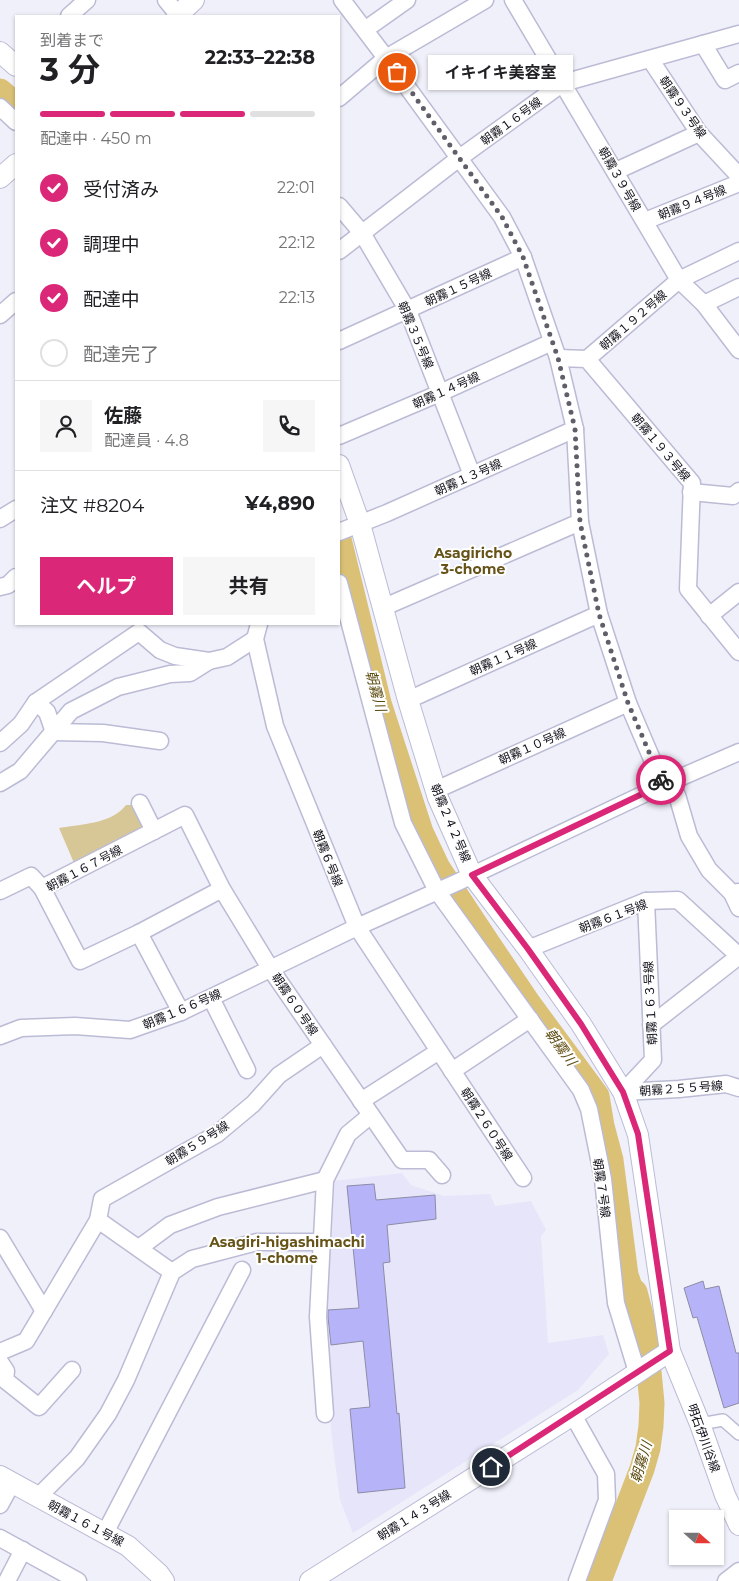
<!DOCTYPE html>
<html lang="ja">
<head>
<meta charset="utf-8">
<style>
	:root { --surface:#fff; --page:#f6f6f6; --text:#202124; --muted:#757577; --line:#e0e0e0; --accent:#db2777 }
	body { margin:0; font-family:Montserrat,"Noto Sans JP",sans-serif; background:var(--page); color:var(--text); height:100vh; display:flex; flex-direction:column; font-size:19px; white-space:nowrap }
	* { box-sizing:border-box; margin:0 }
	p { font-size:16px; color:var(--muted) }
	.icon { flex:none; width:28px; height:28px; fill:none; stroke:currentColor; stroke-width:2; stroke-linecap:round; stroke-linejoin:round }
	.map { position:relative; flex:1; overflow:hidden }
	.drawer { position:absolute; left:15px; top:15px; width:325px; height:610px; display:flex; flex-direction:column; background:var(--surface); border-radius:0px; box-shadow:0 1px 4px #0004 }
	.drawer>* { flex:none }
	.needle { width:32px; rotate:111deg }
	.controls { position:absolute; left:669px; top:1510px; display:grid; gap:10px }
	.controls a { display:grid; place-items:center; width:55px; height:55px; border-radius:0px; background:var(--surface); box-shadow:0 1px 4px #0004; font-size:25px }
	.pin { position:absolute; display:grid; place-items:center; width:42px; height:42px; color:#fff; margin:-21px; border:2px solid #fff; border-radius:50%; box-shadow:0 1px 5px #0007 }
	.courier { position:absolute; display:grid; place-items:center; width:50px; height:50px; margin:-25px; border:4px solid #db2777; border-radius:50%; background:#fff; color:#222; box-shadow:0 1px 6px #0007 }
	.bubble { position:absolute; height:35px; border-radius:0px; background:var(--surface); box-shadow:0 1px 4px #0004; font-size:16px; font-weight:700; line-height:35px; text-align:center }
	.head em { font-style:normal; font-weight:700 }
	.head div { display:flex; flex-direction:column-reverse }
	.head { display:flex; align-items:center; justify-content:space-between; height:85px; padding:0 25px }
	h1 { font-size:32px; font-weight:700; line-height:38px }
	.bar { display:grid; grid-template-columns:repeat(4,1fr); gap:8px 5px; align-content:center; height:60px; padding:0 25px }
	.bar i { height:6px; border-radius:4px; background:var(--line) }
	.bar .selected { background:var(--accent) }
	.bar p { grid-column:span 4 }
	.line { display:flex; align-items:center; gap:12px; padding:0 25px; border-top:1px solid var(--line) }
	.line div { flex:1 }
	.round { display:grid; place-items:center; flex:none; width:52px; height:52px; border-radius:0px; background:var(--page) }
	ol { padding:0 25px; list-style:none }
	li { display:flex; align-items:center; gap:15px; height:55px }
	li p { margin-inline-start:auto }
	li .icon { padding:5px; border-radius:50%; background:var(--accent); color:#fff; stroke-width:4 }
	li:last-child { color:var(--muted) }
	li i { width:28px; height:28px; border:2px solid var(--line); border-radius:50% }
	.cta { display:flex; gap:10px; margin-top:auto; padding:10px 25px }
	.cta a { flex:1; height:58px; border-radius:0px; background:var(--accent); color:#fff; font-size:20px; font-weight:700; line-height:58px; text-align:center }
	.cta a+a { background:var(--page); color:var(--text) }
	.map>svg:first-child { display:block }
	.built { fill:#e6e5fa }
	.green { fill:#d8c796 }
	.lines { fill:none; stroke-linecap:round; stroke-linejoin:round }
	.river { stroke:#dbc175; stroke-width:25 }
	.building { fill:#b7b3f9; stroke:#8d8ca6 }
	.pedestrian-casing { stroke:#bbbbd5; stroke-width:14 }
	.minor-casing { stroke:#bbbbd5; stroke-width:19 }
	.tertiary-casing { stroke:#bbbbd5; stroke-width:22 }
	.pedestrian { stroke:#fff; stroke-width:11 }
	.minor { stroke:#fff; stroke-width:16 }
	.tertiary { stroke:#fff; stroke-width:20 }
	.done { stroke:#605f69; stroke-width:5; stroke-dasharray:0 9 }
	.route { stroke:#db2777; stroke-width:6 }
	.labels { text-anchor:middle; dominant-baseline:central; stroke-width:4; stroke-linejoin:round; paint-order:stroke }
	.street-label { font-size:12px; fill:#12111b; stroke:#fefefe }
	.neighbourhood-label { font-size:14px; font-weight:bold; fill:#665318; stroke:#fefefe }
	.water-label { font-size:14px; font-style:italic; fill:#5c4a0e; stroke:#fefefe }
</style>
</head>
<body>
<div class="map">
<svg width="739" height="1581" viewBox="0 0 739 1581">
	<rect width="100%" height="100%" fill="#f0f0fb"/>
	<path class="built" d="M402,1173L411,1185L444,1196L490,1194L495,1206L531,1201L546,1230L541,1236L548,1343L603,1335L609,1354L578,1390L353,1533L340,1500L332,1439L322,1320L327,1247L332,1238L334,1181Z"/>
	<path class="green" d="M126,805H133L145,827L74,863L59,828C81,824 112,824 126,805Z"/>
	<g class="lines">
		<g class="river">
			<path d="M0,91L16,105"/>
			<path d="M339,539L379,703L421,832L438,868L489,945L529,1004L597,1096L602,1126L611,1160L626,1275L630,1287L635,1292L645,1330L652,1403L651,1426L648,1448L642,1469L599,1581"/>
		</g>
	</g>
	<g class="building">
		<path d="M374,1184L376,1200L435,1195L436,1219L387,1225L390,1262L383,1263L397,1414L399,1413L405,1488L358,1493L350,1409L370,1407L363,1341L331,1345L328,1317V1310L359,1308L347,1186Z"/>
		<path d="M703,1281L705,1289L719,1286L736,1353H739V1403L724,1408L697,1317L693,1318L684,1288Z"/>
	</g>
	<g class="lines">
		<g class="pedestrian-casing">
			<path id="pedestrian" d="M700,1424L723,1420L739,1434"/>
		</g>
		<g class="minor-casing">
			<g id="minor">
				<path d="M166,0L179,16"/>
				<path d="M342,0L386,58L502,217L523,257L558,358L575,429L580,522L599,614L628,703L663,785L677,795L689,836L709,870L732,893L739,892"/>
				<path d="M513,0L679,280L704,304L739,350"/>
				<path d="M69,16L87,0"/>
				<path d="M366,29L407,0"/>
				<path d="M703,44L725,80L739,73"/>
				<path d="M650,59L699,133L739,176"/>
				<path d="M339,98L386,58L485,0"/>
				<path d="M0,107L16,122"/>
				<path d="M616,171L699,133"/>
				<path d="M339,206L362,233L408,311L472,475"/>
				<path d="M645,221L739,183"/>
				<path d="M339,251L458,159L563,83L739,34"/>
				<path d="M704,304L739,287"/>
				<path d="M0,315L16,301"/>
				<path d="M339,341L523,257"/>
				<path d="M558,358L587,359L692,483L688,589L739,652"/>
				<path d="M587,359L679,280L739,251"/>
				<path d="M339,436L440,393L552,342"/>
				<path d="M691,492L733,496L739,491"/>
				<path d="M0,519L16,509"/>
				<path d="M339,532L387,513L575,429"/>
				<path d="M339,583L403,823L437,891L581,1090L589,1109L603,1179L616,1303L637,1372"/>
				<path d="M0,587L8,585L16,577"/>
				<path d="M382,608L580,522"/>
				<path d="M709,616L739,592"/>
				<path d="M259,624L255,639L275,726L357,927L523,1178"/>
				<path d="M408,700L599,614"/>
				<path d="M160,741L103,733L54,732L47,712L36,702L139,632L160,650L175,656L209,661"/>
				<path d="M0,743L21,724L36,702"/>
				<path d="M0,783L20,771L71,711L118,687L170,674L190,673L209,661L227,657L255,639"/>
				<path d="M436,790L628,703"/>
				<path d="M140,803L154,831"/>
				<path d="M222,889L139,933L80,961L42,888L185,815L222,889L270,968L402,1160H429L442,1175"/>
				<path d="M0,891L31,876L42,888"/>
				<path d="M732,893L739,908"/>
				<path d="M139,933L181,1012"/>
				<path d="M528,949L646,901L678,900L739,956"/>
				<path d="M211,998L247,1070"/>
				<path d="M651,1025L739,956"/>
				<path d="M0,1036L21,1028L75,1026L130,1030L181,1012L357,927L458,882L663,785L739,752"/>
				<path d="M452,1071L530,1019"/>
				<path d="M623,1092L653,1060L646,901"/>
				<path d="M623,1092L679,1089L726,1084L739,1088"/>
				<path d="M361,1101L439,1051"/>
				<path d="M98,1220L172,1272"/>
				<path d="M0,1238L44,1311"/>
				<path d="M139,1248L170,1225L218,1207L325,1180"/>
				<path d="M0,1352L26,1341L98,1220L102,1199L217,1134L253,1104L279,1075L323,1045"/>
				<path d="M0,1362L6,1371L5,1380L39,1407L72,1370"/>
				<path d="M325,1414L318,1317L325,1180L348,1134L371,1115"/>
				<path d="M573,1415L606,1474L607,1500L577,1581"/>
				<path d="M38,1497L77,1458L108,1414L126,1380L172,1272L192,1259L257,1242H322"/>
				<path d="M0,1505L12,1483"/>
				<path d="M105,1533L242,1270"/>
				<path d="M0,1538L78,1581"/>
				<path d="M7,1581L23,1550"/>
				<path d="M726,1581L739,1571"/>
			</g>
		</g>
		<g class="tertiary-casing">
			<g id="tertiary">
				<path d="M177,16L194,0"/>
				<path d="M0,52L16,66"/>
				<path d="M0,178L16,164"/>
				<path d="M339,465L360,524L408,700L438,798L472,875L528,949L581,1024L623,1092L638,1135L670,1351L700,1424L725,1495L739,1525"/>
				<path d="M0,1476L128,1546L159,1574L164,1581"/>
				<path d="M310,1581L573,1415L670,1351"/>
			</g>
		</g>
		<use href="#pedestrian" class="pedestrian"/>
		<use href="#minor" class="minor"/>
		<use href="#tertiary" class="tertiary"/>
	</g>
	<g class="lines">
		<path class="done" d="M397,72L502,217L523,257L558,358L575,429L580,522L599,614L628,703L661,780"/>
		<path class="route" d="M491,1467L670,1351L638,1134L623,1092L581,1024L528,949L472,875L663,784L661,780"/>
	</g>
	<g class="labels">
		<g class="street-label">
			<text transform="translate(683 107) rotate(55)">朝霧９３号線</text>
			<text transform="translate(511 121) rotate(-36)">朝霧１６号線</text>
			<text transform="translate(620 179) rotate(60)">朝霧３９号線</text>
			<text transform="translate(692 202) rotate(-22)">朝霧９４号線</text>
			<text transform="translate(458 287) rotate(-25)">朝霧１５号線</text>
			<text transform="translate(633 320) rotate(-41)">朝霧１９２号線</text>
			<text transform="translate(416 335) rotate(67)">朝霧３５号線</text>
			<text transform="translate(446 390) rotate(-24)">朝霧１４号線</text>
			<text transform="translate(661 447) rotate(50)">朝霧１９３号線</text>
			<text transform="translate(468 477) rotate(-24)">朝霧１３号線</text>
			<text transform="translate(503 657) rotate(-24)">朝霧１１号線</text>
			<text transform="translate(532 746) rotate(-24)">朝霧１０号線</text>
			<text transform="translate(451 823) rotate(67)">朝霧２４２号線</text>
			<text transform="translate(328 858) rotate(68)">朝霧６号線</text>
			<text transform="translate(84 868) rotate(-28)">朝霧１６７号線</text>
			<text transform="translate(613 916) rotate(-21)">朝霧６１号線</text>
			<text transform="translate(650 1003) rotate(-93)">朝霧１６３号線</text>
			<text transform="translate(295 1004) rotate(56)">朝霧６０号線</text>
			<text transform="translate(182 1009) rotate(-23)">朝霧１６６号線</text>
			<text transform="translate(681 1088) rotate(-4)">朝霧２５５号線</text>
			<text transform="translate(487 1124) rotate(57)">朝霧２６０号線</text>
			<text transform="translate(197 1143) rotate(-32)">朝霧５９号線</text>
			<text transform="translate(602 1188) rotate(82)">朝霧７号線</text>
			<text transform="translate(704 1438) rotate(70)">明石伊川谷線</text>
			<text transform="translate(414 1515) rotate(-32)">朝霧１４３号線</text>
			<text transform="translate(86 1523) rotate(28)">朝霧１６１号線</text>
		</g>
		<g class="neighbourhood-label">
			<text x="473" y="553">Asagiricho<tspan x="473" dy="16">3-chome</tspan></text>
			<text x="287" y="1242">Asagiri-higashimachi<tspan x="287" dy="16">1-chome</tspan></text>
		</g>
		<g class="water-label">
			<text transform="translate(376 691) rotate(75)">朝霧川</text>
			<text transform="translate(561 1047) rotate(54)">朝霧川</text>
			<text transform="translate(641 1462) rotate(-73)">朝霧川</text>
		</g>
	</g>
</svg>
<div class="controls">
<a><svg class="needle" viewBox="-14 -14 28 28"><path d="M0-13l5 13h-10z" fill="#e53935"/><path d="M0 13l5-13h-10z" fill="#757577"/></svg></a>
</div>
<div class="pin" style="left:397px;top:72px;background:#ea580c"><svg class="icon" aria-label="bag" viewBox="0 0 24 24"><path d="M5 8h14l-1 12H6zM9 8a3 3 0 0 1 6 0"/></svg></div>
<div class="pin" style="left:491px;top:1467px;background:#1f2937"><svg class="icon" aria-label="home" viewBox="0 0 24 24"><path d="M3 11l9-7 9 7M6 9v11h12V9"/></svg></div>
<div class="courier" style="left:661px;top:780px"><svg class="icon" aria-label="bike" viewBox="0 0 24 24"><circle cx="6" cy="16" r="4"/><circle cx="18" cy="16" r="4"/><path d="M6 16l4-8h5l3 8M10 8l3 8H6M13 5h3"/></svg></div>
<div class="bubble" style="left:428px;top:55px;width:145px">イキイキ美容室</div>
<section class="drawer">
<div class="head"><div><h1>3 分</h1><p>到着まで</p></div><em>22:33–22:38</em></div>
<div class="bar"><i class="selected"></i><i class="selected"></i><i class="selected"></i><i></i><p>配達中 · 450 m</p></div>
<ol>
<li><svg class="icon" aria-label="check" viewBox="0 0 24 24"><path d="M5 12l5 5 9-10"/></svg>受付済み<p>22:01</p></li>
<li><svg class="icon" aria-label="check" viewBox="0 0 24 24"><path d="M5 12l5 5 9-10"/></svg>調理中<p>22:12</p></li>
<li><svg class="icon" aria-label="check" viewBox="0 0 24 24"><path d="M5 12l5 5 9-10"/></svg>配達中<p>22:13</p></li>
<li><i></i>配達完了</li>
</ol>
<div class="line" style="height:90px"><a class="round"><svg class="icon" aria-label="person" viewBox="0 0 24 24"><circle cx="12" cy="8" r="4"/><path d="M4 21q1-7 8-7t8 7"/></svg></a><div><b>佐藤</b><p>配達員 · 4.8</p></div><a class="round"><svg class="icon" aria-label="phone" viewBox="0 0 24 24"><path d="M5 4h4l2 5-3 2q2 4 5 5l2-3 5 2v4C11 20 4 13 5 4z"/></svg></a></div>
<div class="line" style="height:65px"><div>注文 #8204</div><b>¥4,890</b></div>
<div class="cta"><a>ヘルプ</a><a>共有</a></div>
</section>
</div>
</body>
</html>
